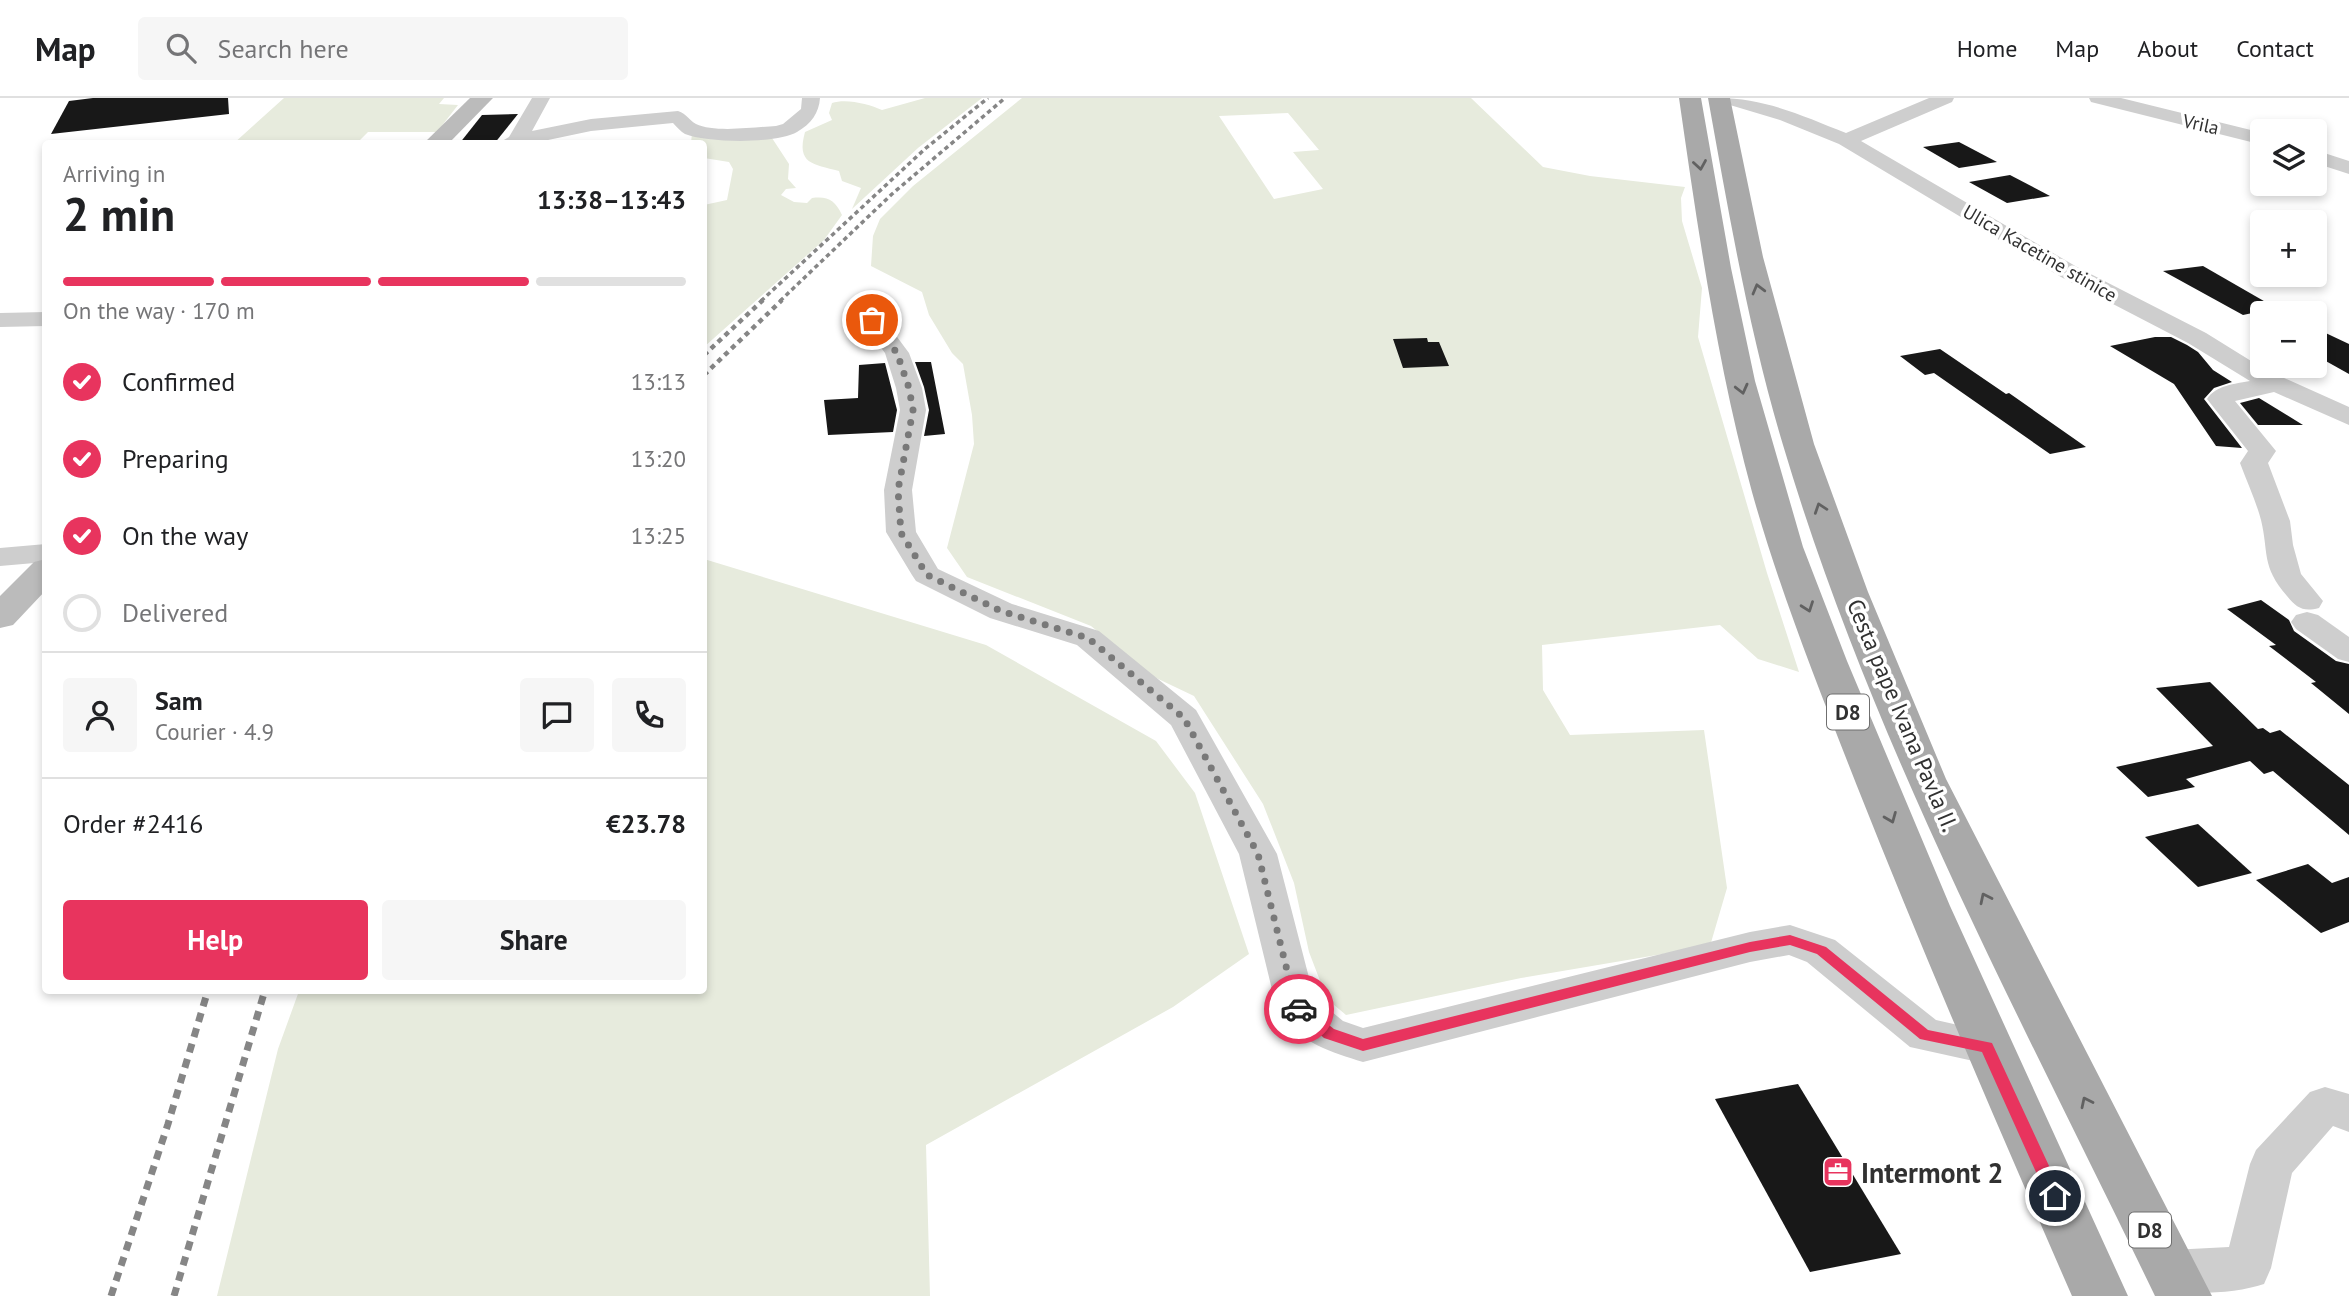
<!DOCTYPE html>
<html lang="en">
<head>
<meta charset="utf-8">
<style>
	:root { --surface:#fff; --page:#f6f6f6; --text:#202124; --muted:#757577; --line:#e0e0e0; --accent:#e8345e }
	body { margin:0; font-family:"PT Sans",sans-serif; background:var(--page); color:var(--text); height:100vh; display:flex; flex-direction:column; font-size:26px; white-space:nowrap }
	* { box-sizing:border-box; margin:0 }
	p { font-size:23px; color:var(--muted) }
	.icon { flex:none; width:38px; height:38px; fill:none; stroke:currentColor; stroke-width:2; stroke-linecap:round; stroke-linejoin:round }
	.map { position:relative; flex:1; overflow:hidden }
	.panel { position:absolute; left:42px; top:42px; width:665px; height:854px; display:flex; flex-direction:column; background:var(--surface); border-radius:7px; box-shadow:0 4px 10px #0003 }
	.panel>* { flex:none }
	.buttons { position:absolute; left:2250px; top:21px; display:grid; gap:14px }
	.buttons a { display:grid; place-items:center; width:77px; height:77px; border-radius:7px; background:var(--surface); box-shadow:0 4px 10px #0003; font-size:35px }
	.pin { position:absolute; display:grid; place-items:center; width:60px; height:60px; color:#fff; margin:-30px; border:4px solid #fff; border-radius:50%; box-shadow:0 2px 7px #0007 }
	.courier { position:absolute; display:grid; place-items:center; width:70px; height:70px; margin:-35px; border:5px solid #e8345e; border-radius:50%; background:#fff; color:#222; box-shadow:0 2px 9px #0007 }
	.head em { font-style:normal; font-weight:600 }
	.head div { display:flex; flex-direction:column-reverse }
	.head { display:flex; align-items:center; justify-content:space-between; height:119px; padding:0 21px }
	h1 { font-size:46px; font-weight:600; line-height:52px }
	.bar { display:grid; grid-template-columns:repeat(4,1fr); gap:10px 7px; align-content:center; height:84px; padding:0 21px }
	.bar i { height:9px; border-radius:5px; background:var(--line) }
	.bar .selected { background:var(--accent) }
	.bar p { grid-column:span 4 }
	.line { display:flex; align-items:center; gap:18px; padding:0 21px; border-top:2px solid var(--line) }
	.line div { flex:1 }
	.round { display:grid; place-items:center; flex:none; width:74px; height:74px; border-radius:7px; background:var(--page) }
	ol { padding:0 21px; list-style:none }
	li { display:flex; align-items:center; gap:21px; height:77px }
	li p { margin-inline-start:auto }
	li .icon { padding:7px; border-radius:50%; background:var(--accent); color:#fff; stroke-width:4 }
	li:last-child { color:var(--muted) }
	li i { width:38px; height:38px; border:4px solid var(--line); border-radius:50% }
	.primary-button { display:flex; gap:14px; margin-top:auto; padding:14px 21px }
	.primary-button a { flex:1; height:80px; border-radius:7px; background:var(--accent); color:#fff; font-size:28px; font-weight:600; line-height:80px; text-align:center }
	.primary-button a+a { background:var(--page); color:var(--text) }
	header { display:flex; align-items:center; gap:42px; box-sizing:border-box; height:98px; padding:0 35px; background:var(--surface); border-bottom:2px solid var(--line) }
	header strong { font-size:33px }
	nav { display:flex; gap:38px; margin-inline-start:auto; font-size:24px }
	.search { width:490px; height:63px; background:var(--page); display:flex; align-items:center; gap:18px; box-sizing:border-box; padding:0 24px; border-radius:7px; color:var(--muted); font-size:26px }
	.map>svg:first-child { display:block }
	.green { fill:#e7ebdd; fill-rule:evenodd }
	.building { fill:#181818 }
	.lines { fill:none; stroke-linecap:round; stroke-linejoin:round }
	.minor { fill:#cecece; fill-rule:evenodd }
	.secondary { fill:#bbb; fill-rule:evenodd }
	.primary { fill:#a9a9a9; fill-rule:evenodd }
	.rail-far2 { stroke:#868686; stroke-width:3.5; stroke-dasharray:4.5 3.5; stroke-linecap:butt }
	.rail-far1 { stroke:#868686; stroke-width:4.5; stroke-dasharray:5 4.5; stroke-linecap:butt }
	.rail { stroke:#868686; stroke-width:7; stroke-dasharray:9 7; stroke-linecap:butt }
	.oneway { stroke:#616161 }
	.route { fill:#e8345e }
	.done { stroke:#797979; stroke-width:7; stroke-dasharray:0 12.6 }
	.labels { text-anchor:middle; dominant-baseline:central; stroke-width:7; stroke-linejoin:round; paint-order:stroke }
	.far-street-label { font-size:19px; fill:#313131; stroke:#fff }
	.shield { fill:#fff; stroke:#6f6f6f; stroke-width:2 }
	.shield-label { font-size:21px; font-weight:bold; fill:#313131 }
	.street-label { font-size:23px; fill:#313131; stroke:#fff }
	.near-poi-label { font-size:28px; font-weight:bold; fill:#313131; stroke:#fff; text-anchor:start }
</style>
</head>
<body>
<header>
<strong>Map</strong>
<div class="search"><svg class="icon" aria-label="search" viewBox="0 0 24 24"><circle cx="10" cy="10" r="6"/><path d="M15 15l6 6"/></svg>Search here</div>
<nav><a>Home</a><a>Map</a><a>About</a><a>Contact</a></nav>
</header>
<div class="map">
<svg width="2349" height="1198" viewBox="0 0 2349 1198">
	<rect width="100%" height="100%" fill="#fff"/>
	<g class="green">
		<path d="M284,0H444L439,6L458,7L437,34H368L357,45L233,46Z"/>
		<path d="M925,0H982L918,50L852,111L861,90L842,83L839,73C813,66 796,66 805,34L832,22L829,15L832,5C846,0 869,6 882,12Z"/>
		<path d="M1022,0H1471L1543,69L1590,78L1685,89L1681,100L1682,123L1702,190L1698,239L1767,475L1799,574L1758,561L1720,527L1542,547L1543,592L1570,637L1704,632L1727,790L1710,848L1521,880L1346,917L1327,901L1309,854L1294,785L1263,706L1194,598L1152,578L1091,528L967,479L947,450L974,346L972,317L963,266L952,255L929,217L922,194L871,168L873,138L880,121L913,88ZM1288,15L1319,52L1293,54L1323,91L1274,101L1219,18Z"/>
		<path d="M692,35L772,40L789,66L788,81L796,90L786,91L781,97L794,104L807,105L812,100C828,98 835,102 842,117L824,142L704,249V107L727,102L733,71L729,64L704,60V46L691,45Z"/>
		<path d="M704,461L986,547L1156,643L1195,695L1249,856L1173,909L926,1047L930,1198H217L278,951L299,893L704,892Z"/>
	</g>
	<g class="building">
		<path d="M93,0H228L229,16L51,36L69,3Z"/>
		<path d="M518,16L494,46H459L482,17Z"/>
		<path d="M1959,44L1997,64L1959,70L1923,49Z"/>
		<path d="M2010,77L2050,98L2007,105L1969,84Z"/>
		<path d="M2203,168L2276,210L2243,217L2163,173Z"/>
		<path d="M2315,230L2349,246V276L2315,257Z"/>
		<path d="M2155,239H2171L2187,247L2198,254L2213,272L2232,284L2214,290L2204,301L2242,350L2216,348L2174,286L2110,248Z"/>
		<path d="M1427,240L1428,244H1439L1449,268L1403,270L1393,241Z"/>
		<path d="M1940,251L2006,296L2009,295L2086,349L2050,356L1934,275L1925,277L1900,258Z"/>
		<path d="M915,264H931L945,336L924,338L929,312L924,289Z"/>
		<path d="M885,265L897,312L893,334L828,337L824,302L858,300L859,267Z"/>
		<path d="M2259,300L2303,327H2258L2240,305Z"/>
		<path d="M2261,502L2289,522L2294,533L2336,563L2349,566V616L2311,585L2316,584L2269,548L2276,547L2227,511Z"/>
		<path d="M2210,584L2258,631L2263,630L2270,635L2280,632L2349,687V737L2273,673L2264,676L2250,663L2186,681L2195,689L2148,699L2116,669L2213,648L2156,590Z"/>
		<path d="M2198,726L2252,775L2198,789L2145,739Z"/>
		<path d="M2308,766L2332,785L2349,779V824L2321,835L2256,782Z"/>
		<path d="M1798,986L1901,1156L1810,1174L1715,1001Z"/>
	</g>
	<g class="lines">
		<g class="minor">
			<path d="M532,0H550L532,33L591,21L678,13C687,16 689,22 696,26C714,35 756,29 776,28L783,26L801,11L802,0H820C819,15 811,26 797,34C777,46 707,45 685,36C681,34 677,29 673,25L591,33L529,46H497L509,39Z"/>
			<path d="M1718,0C1765,0 1803,18 1846,35L1929,0H1954L1952,4L1861,43L2077,169L2206,235L2264,271L2349,309V327L2274,294L2235,303L2276,353L2268,365L2290,423L2293,447L2301,476L2323,503L2319,510C2303,514 2297,510 2287,498C2261,468 2269,455 2261,422C2256,403 2247,384 2240,365L2248,353L2207,301C2216,287 2235,286 2250,283L2188,245L2061,179L1839,46L1780,22L1720,4Z"/>
			<path d="M2089,0H2121L2263,35V47L2091,4Z"/>
			<path d="M2315,52L2349,63V76L2315,65Z"/>
			<path d="M860,198L868,200L909,255L922,290L926,312L912,392L916,434L938,471L1012,506L1099,533L1196,612L1277,756L1314,899L1343,923L1363,930L1750,834L1790,827L1835,842L1936,922L2002,937L2008,949L2002,961L1987,966L1910,949L1807,864L1789,857L1750,864L1363,964C1328,953 1294,943 1276,908L1239,756L1171,627L1077,547L990,520L916,483L912,477L886,434L884,392L900,312L896,290L885,255L848,205L852,200Z"/>
			<path d="M46,214V228L0,229V215Z"/>
			<path d="M46,446V464L0,468V450Z"/>
			<path d="M2307,514L2318,517L2349,539V564L2338,561L2296,531L2291,524L2296,517Z"/>
			<path d="M2325,989L2349,996V1034L2333,1028L2292,1075L2271,1170L2264,1186C2235,1196 2182,1198 2154,1190L2147,1174L2154,1158L2171,1152L2229,1149L2250,1066L2256,1052L2310,994Z"/>
		</g>
		<g class="secondary">
			<path d="M470,0H493L448,46H423Z"/>
			<path d="M46,461V492L13,527L0,530V498L34,464Z"/>
		</g>
		<g class="primary">
			<path d="M1679,0H1701L1731,170L1755,283L1803,449L1847,563L1950,808L2128,1198H2072C1998,1029 1925,860 1857,688C1819,591 1780,494 1752,394C1717,265 1698,132 1679,0Z"/>
			<path d="M1708,0H1730L1763,159L1814,346L1868,494L1946,681L2212,1198H2155C2021,920 1871,644 1783,347C1749,234 1729,116 1708,0Z"/>
		</g>
		<g class="rail-far2">
			<path d="M761,203L926,50L988,0"/>
			<path d="M780,203L892,96L1005,0"/>
		</g>
		<g class="rail-far1">
			<path d="M704,257L763,202"/>
			<path d="M704,277L782,202"/>
		</g>
		<g class="rail">
			<path d="M111,1198L168,1026L208,892"/>
			<path d="M174,1198L265,892"/>
		</g>
	</g>
	<defs><path id="oneway-chevron" d="M-2-3.5L2.5 0L-2 3.5" fill="none" stroke-width="1.6" stroke-linecap="round" stroke-linejoin="round" transform="scale(1.75)"/></defs>
	<g class="oneway">
		<use href="#oneway-chevron" transform="translate(1700 67) rotate(81)"/>
		<use href="#oneway-chevron" transform="translate(1758 191) rotate(-105)"/>
		<use href="#oneway-chevron" transform="translate(1742 291) rotate(76)"/>
		<use href="#oneway-chevron" transform="translate(1820 410) rotate(-109)"/>
		<use href="#oneway-chevron" transform="translate(1808 509) rotate(70)"/>
		<use href="#oneway-chevron" transform="translate(1891 720) rotate(68)"/>
		<use href="#oneway-chevron" transform="translate(1985 800) rotate(-116)"/>
		<use href="#oneway-chevron" transform="translate(2086 1004) rotate(-116)"/>
	</g>
	<path class="route" d="M1790,837L1826,849L1928,932L1992,945L2063,1098L2060,1103H2049L1982,954L1920,941L1817,856L1790,847L1750,854L1363,953L1324,940L1292,911L1294,907H1304L1334,931L1363,941L1750,844Z"/>
	<g class="lines">
		<path class="done" d="M872,222L897,255L909,290L913,312L898,392L901,435L927,477L1001,513L1088,540L1184,620L1258,756L1296,908L1299,911"/>
	</g>
	<defs>
		<g id="office-square" transform="scale(1.575)"><rect x="-9" y="-9" width="18" height="18" rx="4" fill="#e8345e" stroke="#fff"/><path d="M-6-3h4V-5.5h4V-3h4V5H-6ZM-1-4.5V-3h2v-1.5ZM-6 0V1H6V0Z" fill="#fff"/></g>
	</defs>
	<g fill-rule="evenodd">
		<use href="#office-square" x="1838" y="1074"/>
	</g>
	<g class="labels">
		<g class="far-street-label">
			<text transform="translate(2201 26) rotate(12)">Vrila</text>
			<text transform="translate(2040 155) rotate(30)">Ulica Kacetine stinice</text>
		</g>
		<g class="shield">
			<rect x="1827" y="596.5" width="42" height="35" rx="5"/>
			<rect x="2129" y="1114.5" width="42" height="35" rx="5"/>
		</g>
		<g class="shield-label">
			<text x="1848" y="614">D8</text>
			<text x="2150" y="1132">D8</text>
		</g>
		<g class="street-label">
			<text transform="translate(1903 617) rotate(67)">Cesta pape Ivana Pavla II.</text>
		</g>
		<g class="near-poi-label">
			<text x="1861" y="1074">Intermont 2</text>
		</g>
	</g>
</svg>
<div class="buttons">
<a><svg class="icon" aria-label="layers" viewBox="0 0 24 24"><path d="M12 4l9 5-9 5-9-5zM3 14l9 5 9-5"/></svg></a>
<a>+</a>
<a>−</a>
</div>
<div class="pin" style="left:872px;top:222px;background:#ea580c"><svg class="icon" aria-label="bag" viewBox="0 0 24 24"><path d="M5 8h14l-1 12H6zM9 8a3 3 0 0 1 6 0"/></svg></div>
<div class="pin" style="left:2055px;top:1098px;background:#1f2937"><svg class="icon" aria-label="home" viewBox="0 0 24 24"><path d="M3 11l9-7 9 7M6 9v11h12V9"/></svg></div>
<div class="courier" style="left:1299px;top:911px"><svg class="icon" aria-label="car" viewBox="0 0 24 24"><path d="M5 17H2v-5l4-1 3-4h7l3 4 3 1v5h-3M9 17h6M6 11h13"/><circle cx="7" cy="17" r="2"/><circle cx="17" cy="17" r="2"/></svg></div>
<section class="panel">
<div class="head"><div><h1>2 min</h1><p>Arriving in</p></div><em>13:38–13:43</em></div>
<div class="bar"><i class="selected"></i><i class="selected"></i><i class="selected"></i><i></i><p>On the way · 170 m</p></div>
<ol>
<li><svg class="icon" aria-label="check" viewBox="0 0 24 24"><path d="M5 12l5 5 9-10"/></svg>Confirmed<p>13:13</p></li>
<li><svg class="icon" aria-label="check" viewBox="0 0 24 24"><path d="M5 12l5 5 9-10"/></svg>Preparing<p>13:20</p></li>
<li><svg class="icon" aria-label="check" viewBox="0 0 24 24"><path d="M5 12l5 5 9-10"/></svg>On the way<p>13:25</p></li>
<li><i></i>Delivered</li>
</ol>
<div class="line" style="height:126px"><a class="round"><svg class="icon" aria-label="person" viewBox="0 0 24 24"><circle cx="12" cy="8" r="4"/><path d="M4 21q1-7 8-7t8 7"/></svg></a><div><b>Sam</b><p>Courier · 4.9</p></div><a class="round"><svg class="icon" aria-label="chat" viewBox="0 0 24 24"><path d="M4 5h16v11H9l-5 4z"/></svg></a><a class="round"><svg class="icon" aria-label="phone" viewBox="0 0 24 24"><path d="M5 4h4l2 5-3 2q2 4 5 5l2-3 5 2v4C11 20 4 13 5 4z"/></svg></a></div>
<div class="line" style="height:91px"><div>Order #2416</div><b>€23.78</b></div>
<div class="primary-button"><a>Help</a><a>Share</a></div>
</section>
</div>
</body>
</html>
